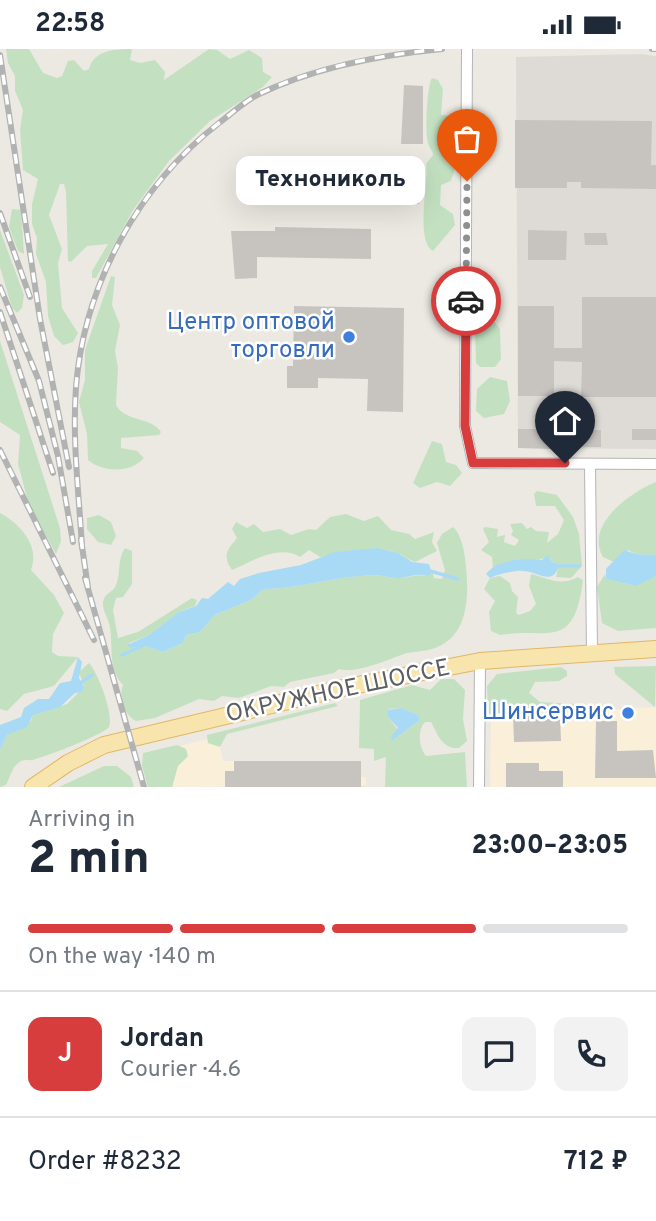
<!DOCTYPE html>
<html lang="en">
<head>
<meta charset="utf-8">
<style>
	:root { --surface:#fff; --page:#f2f2f3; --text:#1f2937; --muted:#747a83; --line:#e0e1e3; --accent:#d83d3d }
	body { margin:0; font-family:Overpass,sans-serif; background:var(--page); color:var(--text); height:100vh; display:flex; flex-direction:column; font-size:26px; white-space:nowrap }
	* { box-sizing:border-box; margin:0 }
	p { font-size:23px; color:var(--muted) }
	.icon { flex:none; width:38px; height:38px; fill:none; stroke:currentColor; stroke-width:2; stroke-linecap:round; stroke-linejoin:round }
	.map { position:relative; height:738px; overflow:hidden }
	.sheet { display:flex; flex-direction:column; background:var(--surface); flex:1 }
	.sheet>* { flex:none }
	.pin { position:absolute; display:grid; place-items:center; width:60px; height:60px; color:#fff; margin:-72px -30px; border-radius:50% 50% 50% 0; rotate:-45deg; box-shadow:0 0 7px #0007 }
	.pin .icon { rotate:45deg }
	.courier { position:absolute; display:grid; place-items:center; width:70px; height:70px; margin:-35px; border:5px solid #d83d3d; border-radius:50%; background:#fff; color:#222; box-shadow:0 2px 9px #0007 }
	.bubble { position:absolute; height:49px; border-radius:14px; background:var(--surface); box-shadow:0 7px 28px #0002; font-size:23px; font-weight:800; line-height:49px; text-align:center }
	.overview em { font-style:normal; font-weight:800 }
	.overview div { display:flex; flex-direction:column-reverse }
	.overview { display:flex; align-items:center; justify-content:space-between; height:119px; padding:0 28px }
	h1 { font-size:46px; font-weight:800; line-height:52px }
	.bar { display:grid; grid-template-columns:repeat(4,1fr); gap:10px 7px; align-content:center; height:84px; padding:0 28px }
	.bar i { height:9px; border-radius:5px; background:var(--line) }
	.bar .selected { background:var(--accent) }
	.bar p { grid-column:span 4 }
	.line { display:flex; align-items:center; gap:18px; padding:0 28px; border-top:2px solid var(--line) }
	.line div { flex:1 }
	.round { display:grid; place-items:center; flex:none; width:74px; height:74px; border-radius:14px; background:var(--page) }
	.status { display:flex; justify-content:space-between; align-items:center; height:49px; padding:0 35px; background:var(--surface); direction:ltr }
	.status svg { height:19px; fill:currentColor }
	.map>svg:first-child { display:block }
	.commercial { fill:#faf0d9 }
	.industrial { fill:#dedbd7 }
	.green { fill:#c3e1c1; fill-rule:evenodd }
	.water { fill:#a8daf6 }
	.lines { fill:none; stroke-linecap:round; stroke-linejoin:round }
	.stream { stroke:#a8daf6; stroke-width:3.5 }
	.building { fill:#c7c4c0 }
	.minor-casing { stroke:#b3b5b9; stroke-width:12 }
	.primary-casing { stroke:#e3b664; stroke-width:18 }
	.minor { stroke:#fff; stroke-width:10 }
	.primary { stroke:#f7e5ad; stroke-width:16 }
	.rail-casing { stroke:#b1b2b2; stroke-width:6 }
	.rail { stroke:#fff; stroke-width:3.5; stroke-dasharray:10; stroke-linecap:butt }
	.done { stroke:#8e8f8f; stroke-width:7; stroke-dasharray:0 12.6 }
	.route { stroke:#d83d3d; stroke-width:9 }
	.shop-dot { fill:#3f7fe0; stroke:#fff; stroke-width:2.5 }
	.labels { text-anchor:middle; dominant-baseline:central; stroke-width:5; stroke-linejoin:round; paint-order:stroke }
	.shop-label { font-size:24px; fill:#366cbe; stroke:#fff; text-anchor:end }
	.street-label { font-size:24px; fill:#5b5e62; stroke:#fff }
</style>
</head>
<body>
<div class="status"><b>22:58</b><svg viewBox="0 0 49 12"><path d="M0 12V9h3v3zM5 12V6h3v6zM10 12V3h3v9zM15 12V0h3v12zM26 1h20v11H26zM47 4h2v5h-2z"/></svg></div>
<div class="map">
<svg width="656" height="738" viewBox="0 0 656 738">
	<rect width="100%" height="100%" fill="#ece9e2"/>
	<g class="commercial">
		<path d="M656,658V738H490L491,668Z"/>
		<path d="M207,690L208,694L220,698L223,712H361V728H366V736L172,738L178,717L187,709L186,700L180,697Z"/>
	</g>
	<path class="industrial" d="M640,5L656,7V400L518,399L516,8Z"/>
	<g class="green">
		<path d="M6,0H29L43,24L57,29L62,27L68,12L74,11L84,22L89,20C94,1 115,0 132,0L130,11L140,14L155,11L165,23L164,31L209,0L217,1L230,10L249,1L262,9L263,23L272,28L263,38L210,72L169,112L133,161L96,229H92V222L108,195L87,197L71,213L68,212L66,143L64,135H60L49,166L62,200L58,214L62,259L78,284L73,293L63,296L54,287L48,267L46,233L36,205L37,189L32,175V155L38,130L23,121L20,81L23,61L15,42V27L8,14Z"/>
		<path d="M432,29L438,31L443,40L441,66L457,67C454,81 456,93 450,106L457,113L451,132L441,136L440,156L453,165L455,176L433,202C415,191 429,134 426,115L433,106C433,103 430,100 429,97C424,88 427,35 432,29Z"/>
		<path d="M12,160L21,161L24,205L18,202L9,178Z"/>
		<path d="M0,181L24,246L22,259L17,264L12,259L0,218Z"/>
		<path d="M111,227L115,228L112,256L120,276L115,302L118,319L116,356C125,373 152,368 161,383L159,386L121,389V399L137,402L144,409C131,424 104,424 88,411L87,385L79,353L85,331V301Z"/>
		<path d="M493,271L500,280L501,310L495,318H480L476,314L475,276Z"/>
		<path d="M0,292L60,479L61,492L56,505L29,456L18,415L20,386L0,373Z"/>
		<path d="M490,328L507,332L510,352L504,365L484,369L476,362L477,340Z"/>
		<path d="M432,392L442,395L446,413L456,416L462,424L450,437L437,433L420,439L413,434Z"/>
		<path d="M656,433V506L636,505L628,501L614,513L603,508C584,476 631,443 656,433Z"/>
		<path d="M537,442L557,446L573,468L579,485L582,517L571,529L556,528L559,515L552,513L550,509L502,514L493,520L492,508L481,501L489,493L483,480L485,478L498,480L497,488L505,486L504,493L515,497L519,491L511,486L513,482L510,475L522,474L527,480L531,478L536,482L549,483L547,494L558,485L564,471L555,457H536L534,445Z"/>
		<path d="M0,464C19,474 41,497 31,521L54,546L64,564L53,585L52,603L58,607L78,608L54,637L24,645L7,662L0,660Z"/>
		<path d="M346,465L364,472L378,467L391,481L409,485L415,490L434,483L432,493L437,502L415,513C409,511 405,508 400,505C382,496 340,502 322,509L309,501L300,508C280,495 252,512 232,521C222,507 227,501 237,489L232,480L236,473L247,479L254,475L263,483L280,480L291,486L309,480L316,481L330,468Z"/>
		<path d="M99,466L111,473L116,487L111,496L98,493L87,480V469Z"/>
		<path d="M453,478C462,486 465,505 466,518C469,547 469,589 432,600C422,603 411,602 401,606C386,612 353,625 339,620L334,624L290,633L284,638L271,637L239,649L222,647L214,652L199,650L155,669L136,672C124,666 118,649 123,636C108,621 113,598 110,579C109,570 102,562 103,553C104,544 113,544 116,536C121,524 117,510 125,499L132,502V535L123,548L116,549L113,561L118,589L138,583L192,549L197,551L195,557L181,562L149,586L129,594L131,599L145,597L163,603L183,594L186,586L200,583L215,566L251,551L263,540C299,540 337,527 374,526C381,526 389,529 396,529C408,530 415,524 427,527L432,521L434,529L442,530L445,521L437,494L442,485Z"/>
		<path d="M531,525C547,529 561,538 578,528L583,531C574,603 549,578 500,586L491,582L489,563L495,552L484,540L490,529L500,527L510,534L512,542L518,548L516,564L519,566L530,562L536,555L529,537Z"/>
		<path d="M605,525L606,530L632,536L656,527V579L618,582L602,574L597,538Z"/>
		<path d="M89,614C98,624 114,665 109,678C103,686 45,708 32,711C28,712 26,710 21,712C12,717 11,727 6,736L0,738V701L4,692L7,686L31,672L33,666L67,655L84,638L79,623Z"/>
		<path d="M656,617L655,658L615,625L614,618Z"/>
		<path d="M561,618L567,622V627L559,632L535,633L529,644L540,653L575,655L578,658L488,665L487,637L497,625Z"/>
		<path d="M441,630H454L465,641L463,670L467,692L459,699C442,700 438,686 431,673H425C417,681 419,699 426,707L465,703L467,738H385L386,708L374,712V700L359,699L360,651L412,636L430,641ZM400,659L418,666L420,671L392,692L398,681L388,668L389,660Z"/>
		<path d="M335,654L338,657L227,685L220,698L208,694L207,686Z"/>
		<path d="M177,696L186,700L188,707L178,717L172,738H148L142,717L143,704Z"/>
		<path d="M104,717H117L131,728L134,738H59Z"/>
	</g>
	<g class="water">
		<path d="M377,499L398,504L412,513L429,515L432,524L427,527C415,523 408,530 396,529C389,529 382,526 374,526C337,527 299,540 263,540L251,551L215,566L200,583L186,586L183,594L163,603L145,597L131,599L127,596L149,586L179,563L196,557L202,549L208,550L228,533L234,537L240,530L259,524L301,516L335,503Z"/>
		<path d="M624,501L636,505L656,506V527L636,537L606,530V520Z"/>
		<path d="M548,506L552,513L559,515C554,539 537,522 523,522C515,521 496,526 490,529L486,525C496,511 525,508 542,511Z"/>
		<path d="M78,608L82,613L79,629L84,638L82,643L75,644L60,658L33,666L27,678L7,686L0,701V676L21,668L24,659L38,650H49L60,634L71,632Z"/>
		<path d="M401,659L418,666L420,671L392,692L391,688L398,679L388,668V661Z"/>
	</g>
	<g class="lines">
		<g class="stream">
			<path d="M556,517H579"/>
			<path d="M430,522L458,530"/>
			<path d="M122,606L146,595"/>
			<path d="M79,635L92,626"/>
		</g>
	</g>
	<g class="building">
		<path d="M404,36L423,37V95H401Z"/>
		<path d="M515,71L652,72L651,116H656V140L581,139V133H567V139H515Z"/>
		<path d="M404,126H420L419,155H403Z"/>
		<path d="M275,178L371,180V210L257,208V229L235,230L231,182H275Z"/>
		<path d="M528,181L567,182L566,211H528Z"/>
		<path d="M584,184H606L608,196H585Z"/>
		<path d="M582,248H656V348H581L582,313L554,312V347H518V257H554V299H582Z"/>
		<path d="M294,257L404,259L403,363L367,362L368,330L318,329V339H287V317H293Z"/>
		<path d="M518,380H552V400L518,399Z"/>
		<rect x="632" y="380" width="24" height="11"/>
		<path d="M582,381H601V398H581Z"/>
		<path d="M560,666L561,692L514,693L513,667Z"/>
		<path d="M596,672H617V702L653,701L656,729H595Z"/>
		<path d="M234,712H361V738H225V722H234Z"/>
		<path d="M506,714H539V722H563V738H506Z"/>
	</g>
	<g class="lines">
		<g class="minor-casing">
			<g id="minor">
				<path d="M467,0L465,377L473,414L656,415"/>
				<path d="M590,415L592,604"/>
				<path d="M479,738L480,612"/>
			</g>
		</g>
		<g class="primary-casing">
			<path id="primary" d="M33,738L68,714L104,696L347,638L480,612L656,600"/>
		</g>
		<use href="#minor" class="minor"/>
		<use href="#primary" class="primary"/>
		<g class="rail-casing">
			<g id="rail">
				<path d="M652,0H656"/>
				<path d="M0,6L40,270L69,418"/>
				<path d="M0,164L30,248"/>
				<path d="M0,238L39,332L58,407L73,493"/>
				<path d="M0,263L53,424"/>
				<path d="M0,401L94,591"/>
				<path d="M81,490L88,539"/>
				<path d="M82,498C79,445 72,391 76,338C84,236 138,137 219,74C231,65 244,53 257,46C315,18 379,6 442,0"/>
				<path d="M85,529L144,738"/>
			</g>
		</g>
		<use href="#rail" class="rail"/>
	</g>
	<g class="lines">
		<path class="done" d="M466,252L467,132"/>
		<path class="route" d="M466,252L465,377L473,414H565"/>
	</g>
	<g class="shop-dot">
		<circle cx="349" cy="288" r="7"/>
		<circle cx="628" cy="664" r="7"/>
	</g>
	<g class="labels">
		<g class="shop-label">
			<text x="335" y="274">Центр оптовой<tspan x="335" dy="28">торговли</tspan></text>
			<text x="614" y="664">Шинсервис</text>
		</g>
		<g class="street-label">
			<text transform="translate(338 643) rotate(-12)">ОКРУЖНОЕ ШОССЕ</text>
		</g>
	</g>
</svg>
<div class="pin" style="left:467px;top:132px;background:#ea580c"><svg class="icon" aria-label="bag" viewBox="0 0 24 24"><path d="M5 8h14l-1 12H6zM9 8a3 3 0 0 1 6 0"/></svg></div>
<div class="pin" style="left:565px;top:414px;background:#1f2937"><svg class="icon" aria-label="home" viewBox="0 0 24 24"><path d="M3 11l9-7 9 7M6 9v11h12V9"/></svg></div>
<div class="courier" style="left:466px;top:252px"><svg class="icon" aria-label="car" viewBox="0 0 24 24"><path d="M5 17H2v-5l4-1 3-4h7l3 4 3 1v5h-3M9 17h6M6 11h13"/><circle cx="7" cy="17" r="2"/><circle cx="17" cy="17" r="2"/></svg></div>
<div class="bubble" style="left:236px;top:107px;width:189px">Технониколь</div>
</div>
<section class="sheet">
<div class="overview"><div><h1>2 min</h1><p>Arriving in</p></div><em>23:00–23:05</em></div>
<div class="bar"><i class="selected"></i><i class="selected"></i><i class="selected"></i><i></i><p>On the way · 140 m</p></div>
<div class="line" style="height:126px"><b class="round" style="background:var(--accent);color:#fff">J</b><div><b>Jordan</b><p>Courier · 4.6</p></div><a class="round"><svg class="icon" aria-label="chat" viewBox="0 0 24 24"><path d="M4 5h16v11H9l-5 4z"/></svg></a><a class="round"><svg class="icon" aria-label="phone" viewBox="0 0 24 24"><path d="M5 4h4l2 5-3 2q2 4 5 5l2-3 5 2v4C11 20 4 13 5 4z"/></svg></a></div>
<div class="line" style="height:91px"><div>Order #8232</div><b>712 ₽</b></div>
</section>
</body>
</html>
